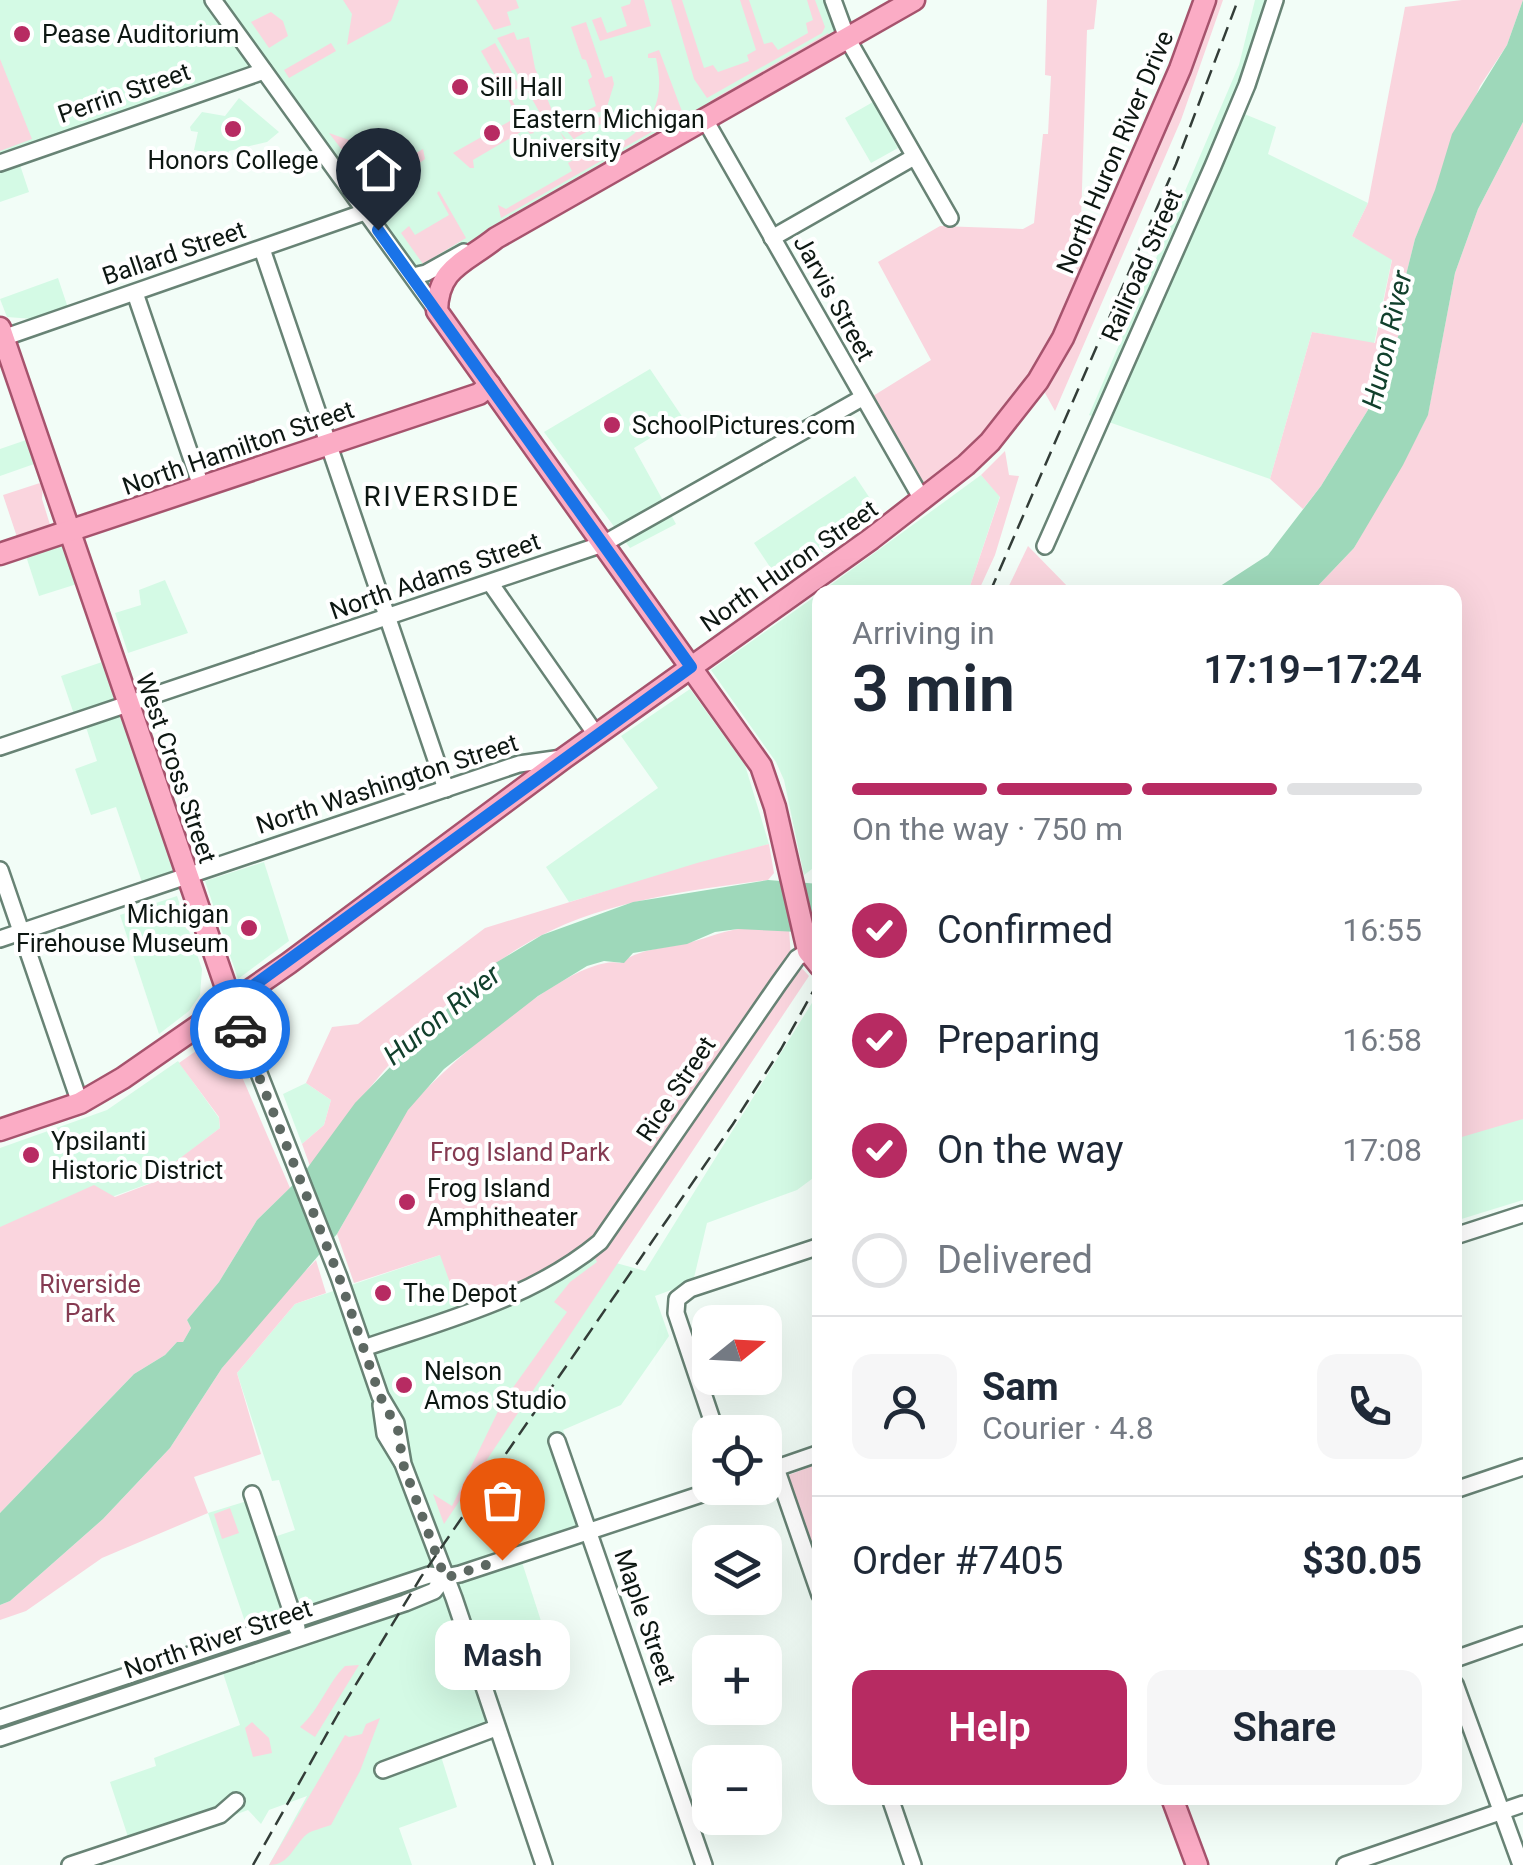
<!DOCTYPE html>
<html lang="en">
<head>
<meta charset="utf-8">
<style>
	:root { --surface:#fff; --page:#f6f6f7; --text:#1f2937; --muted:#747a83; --line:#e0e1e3; --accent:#b72b62 }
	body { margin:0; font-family:Roboto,sans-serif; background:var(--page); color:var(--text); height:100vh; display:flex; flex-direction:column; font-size:38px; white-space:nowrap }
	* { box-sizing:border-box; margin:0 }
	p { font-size:32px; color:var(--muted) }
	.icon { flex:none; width:55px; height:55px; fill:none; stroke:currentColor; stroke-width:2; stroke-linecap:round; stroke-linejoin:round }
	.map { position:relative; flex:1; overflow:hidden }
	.details { position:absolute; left:812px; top:585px; width:650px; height:1220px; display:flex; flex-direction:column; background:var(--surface); border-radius:20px; box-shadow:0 10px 40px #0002 }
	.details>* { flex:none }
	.needle { width:65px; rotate:72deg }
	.fabs { position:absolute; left:692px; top:1305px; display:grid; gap:20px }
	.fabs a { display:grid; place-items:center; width:90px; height:90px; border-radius:20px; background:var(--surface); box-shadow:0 10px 40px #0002; font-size:50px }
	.pin { position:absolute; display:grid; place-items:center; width:85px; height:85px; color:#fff; margin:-102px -42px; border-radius:50% 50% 50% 0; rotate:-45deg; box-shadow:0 0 10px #0007 }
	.pin .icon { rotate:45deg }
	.courier { position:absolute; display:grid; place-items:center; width:100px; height:100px; margin:-50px; border:8px solid #1a73e8; border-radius:50%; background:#fff; color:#222; box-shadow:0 2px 12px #0007 }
	.bubble { position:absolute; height:70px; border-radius:20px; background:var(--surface); box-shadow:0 10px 40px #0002; font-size:32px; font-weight:600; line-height:70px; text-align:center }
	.summary em { font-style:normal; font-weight:600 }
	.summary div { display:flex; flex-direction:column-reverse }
	.summary { display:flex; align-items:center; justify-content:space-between; height:170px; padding:0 40px }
	h1 { font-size:65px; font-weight:600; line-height:75px }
	.bar { display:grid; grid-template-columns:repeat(4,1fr); gap:15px 10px; align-content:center; height:120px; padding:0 40px }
	.bar i { height:12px; border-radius:8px; background:var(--line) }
	.bar .selected { background:var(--accent) }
	.bar p { grid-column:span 4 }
	.line { display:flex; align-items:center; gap:25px; padding:0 40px; border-top:2px solid var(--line) }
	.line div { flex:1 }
	.round { display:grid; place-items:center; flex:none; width:105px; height:105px; border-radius:20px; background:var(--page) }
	ol { padding:0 40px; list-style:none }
	li { display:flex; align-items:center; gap:30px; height:110px }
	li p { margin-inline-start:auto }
	li .icon { padding:10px; border-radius:50%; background:var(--accent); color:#fff; stroke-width:4 }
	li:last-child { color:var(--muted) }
	li i { width:55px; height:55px; border:5px solid var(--line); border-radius:50% }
	.cta { display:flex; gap:20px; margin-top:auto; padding:20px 40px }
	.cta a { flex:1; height:115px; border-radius:20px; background:var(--accent); color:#fff; font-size:40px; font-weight:600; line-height:115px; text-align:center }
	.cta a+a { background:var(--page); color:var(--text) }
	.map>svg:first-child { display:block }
	.built { fill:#d4fae5 }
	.green { fill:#fad5de }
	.water { fill:#9ed8ba }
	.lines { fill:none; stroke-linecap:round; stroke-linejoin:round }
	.minor-casing { stroke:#688375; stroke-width:20 }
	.major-casing { stroke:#a6536d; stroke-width:25 }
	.minor { stroke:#fff; stroke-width:15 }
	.major { stroke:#fbacc5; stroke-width:20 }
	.rail { stroke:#333d38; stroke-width:2.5; stroke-dasharray:15 8; stroke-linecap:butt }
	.done { stroke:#5d6862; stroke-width:10; stroke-dasharray:0 18 }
	.route { stroke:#1a73e8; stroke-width:12 }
	.poi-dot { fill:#b72b62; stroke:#fff; stroke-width:4 }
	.labels { text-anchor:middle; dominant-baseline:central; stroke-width:8; stroke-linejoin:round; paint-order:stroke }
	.poi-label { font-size:25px; fill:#0d1712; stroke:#fff; text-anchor:start }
	.street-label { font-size:25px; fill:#0d1712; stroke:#fff }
	.park-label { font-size:25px; fill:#853b52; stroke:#fff }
	.water-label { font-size:28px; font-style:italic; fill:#11402c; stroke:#fff }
	.neighbourhood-label { font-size:28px; letter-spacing:2.5px; fill:#0d1712; stroke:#fff }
</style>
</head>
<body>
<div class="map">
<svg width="1523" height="1865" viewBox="0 0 1523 1865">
	<rect width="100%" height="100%" fill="#f2fdf7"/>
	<g class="built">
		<path d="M0,0H837L848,28L430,270L420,273L269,66L0,155Z"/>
		<path d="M1255,0H1270L1232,109L1276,127L1268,154L1368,203L1352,236L1392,259L1374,344L1312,332L1270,479L1089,415L1239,65Z"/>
		<path d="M239,98L279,132L267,142L229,151L227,157L217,160V154L194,150L198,132L191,131L190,127L202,112L225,116Z"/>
		<path d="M873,102L898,148L871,163L845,118Z"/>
		<path d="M19,162L29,192L0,202V169Z"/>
		<path d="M58,278L68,308L34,319L7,317L0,299Z"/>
		<path d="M650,369L683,418L634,448L676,524L630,548L544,432Z"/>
		<path d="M29,439L37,463L0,476V449Z"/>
		<path d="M981,475L1000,496L968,592H821Z"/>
		<path d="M855,476L879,512L780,582L754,543Z"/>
		<path d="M62,540L77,584L39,596L25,553Z"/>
		<path d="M165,580L188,633L128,653L115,613L141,605L139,590Z"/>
		<path d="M820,593V863L804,875L784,780L776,762L711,670Z"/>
		<path d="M105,661L177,871L142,882L116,807L91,815L75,769L97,761L86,727L79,729L61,676Z"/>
		<path d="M690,689L745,765L769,844L569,902L546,867L658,788L621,736Z"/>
		<path d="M264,862L289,941L238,979L205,881Z"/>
		<path d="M177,896L202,969L200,995L189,1011L159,1034L120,915Z"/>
		<path d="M820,990V1173L797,1190L707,1223L693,1282L655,1296L669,1336L621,1405L563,1430L598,1530L520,1556L541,1621L469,1644L496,1728L439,1750L457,1807L399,1828L412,1865H269L307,1796L269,1810L261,1824L248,1810L133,1852L110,1782L156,1766L154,1758L240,1725L222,1670L257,1657L208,1513L257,1498L271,1538L295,1530L279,1480L272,1481L237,1373L295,1304L440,1255L580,1253L645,1271Z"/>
		<path d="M178,1061L219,1118L220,1128L168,1168L170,1176L0,1237V1148L107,1110Z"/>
		<path d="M1455,1081L1523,1100V1200L1455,1221Z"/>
		<path d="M306,1083L331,1100L324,1125L302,1144L283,1094Z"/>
	</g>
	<g class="green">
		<path d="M343,0H399L391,21L347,45L352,14Z"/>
		<path d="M476,0H516L519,8L507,12L511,25L494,30Z"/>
		<path d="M631,0H644L651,26L600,41L592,20L601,17L607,33L627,26L621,7L630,4Z"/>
		<path d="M671,0H682L704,68L713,65L718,72L749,61L747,55L756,50L740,0H749L764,44L772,42L778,50L808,33L806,23L813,20L807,0H815L825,27L822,33L707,98L694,79Z"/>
		<path d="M1047,0H1097L1094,29L1087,30L1081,220L1102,227C1078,282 1057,339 1022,388C996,424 963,454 930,484L924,486L873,396L931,360L878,262L940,226L1023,229L1034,223L1043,134H1048L1051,76L1045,75Z"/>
		<path d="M1212,0H1223L1181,120L1055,411L1045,393L1072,339Z"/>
		<path d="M1462,0H1523L1507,45L1480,86L1415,239L1406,275L1402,325L1379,392L1321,486L1303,509L1270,479L1312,332L1375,343L1392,260L1352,236L1368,203L1405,7Z"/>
		<path d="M271,12L283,21L288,36L269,48L251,22Z"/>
		<path d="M586,22L605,78L612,76L614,84L606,110L582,117L580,114L596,106L588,80L592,77L586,60L582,59L571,27Z"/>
		<path d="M514,32L517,40L529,37L535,68L553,113H540L497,38Z"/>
		<path d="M828,33L830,37L712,105L710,101Z"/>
		<path d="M331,43L336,51L289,78L284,70Z"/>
		<path d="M495,43L520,87L506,95L481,51Z"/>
		<path d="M659,50L683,114L501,218L498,205L506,209L572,171L568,163L575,159L560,132L581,157H586L589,161C636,136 670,118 656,58H648V54Z"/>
		<path d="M0,59L32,139L0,151Z"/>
		<path d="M511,98L520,115L513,126L516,131L529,126L534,133L530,134L526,129L473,160L474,168H470L453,153L517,117L508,99Z"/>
		<path d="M609,114L614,127L607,121L575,138L578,144L565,129Z"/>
		<path d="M1523,122V1119L1455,1139V592H1312L1354,548L1420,431L1428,414L1455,273L1478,209Z"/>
		<path d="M665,127L667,131L502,221Z"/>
		<path d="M329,133L349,140L365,168V180Z"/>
		<path d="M423,149L425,159L410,170L416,180L401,189L404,160Z"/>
		<path d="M400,161L396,191L379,201L369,188L370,179Z"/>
		<path d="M439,191L466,238L423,264L401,233L409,226L415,235L449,215L437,193Z"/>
		<path d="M1005,451L1009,475L1019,476L995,555L978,592H968L1000,497L981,475Z"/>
		<path d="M43,482L42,499L52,531L18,540L3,495Z"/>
		<path d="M1028,546L1073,592H1006Z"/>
		<path d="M769,844L774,873L768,880C691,890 610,900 540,936C451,982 368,1085 310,1166L302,1144L324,1125L331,1100L306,1083L332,1027L358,1024L485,928L697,863Z"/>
		<path d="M738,929H789L791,957L601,1232C561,1272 511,1289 459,1308L440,1255L354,1283L337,1234C362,1193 380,1145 410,1107C439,1071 574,952 620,963C640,949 659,949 682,944C701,941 718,932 738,929Z"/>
		<path d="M798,964L809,976L444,1524L433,1494L452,1506L502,1403L567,1312L554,1302L570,1282L597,1262L594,1256L617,1231Z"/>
		<path d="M220,1034L230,1049L290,1188L257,1220L219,1282L187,1320L191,1328L183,1342H177L165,1355L134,1374L0,1513V1227L94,1185L115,1197L170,1176L167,1168L220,1128L219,1117L179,1063Z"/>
		<path d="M316,1260L326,1293L295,1304L237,1373L261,1454L194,1477L208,1513L102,1558L26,1611L0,1620V1605L10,1601L103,1519L170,1448L222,1368L277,1300Z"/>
		<path d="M820,1463V1573L788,1481L789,1475Z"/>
		<path d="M230,1508L239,1533L222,1539L214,1514Z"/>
		<path d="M359,1665L315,1737L300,1727C320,1709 327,1684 345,1666Z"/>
		<path d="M380,1718L360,1771L331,1825C323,1828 313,1830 307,1834C293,1846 290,1865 269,1865L345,1735L349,1737L362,1734L366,1724Z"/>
		<path d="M252,1722L269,1738L272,1753L253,1757L245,1728Z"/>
	</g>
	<g class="water">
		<path d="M1523,0V122L1478,209L1455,273L1428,415L1403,465L1354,548L1312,592H1211L1268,555L1321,486L1379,392L1402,325L1406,275L1415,239L1435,190L1452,134L1507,45Z"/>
		<path d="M768,880L820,884V933L738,929L715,932L687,944L633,953L624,963L604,961L587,966L538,996L444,1069L408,1110L337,1234L222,1368L170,1448L103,1519L10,1601L0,1605V1513L134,1374L165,1355L177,1342H183L191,1328L187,1320L219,1282L257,1220L300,1178L355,1103L487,968L542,935L633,902Z"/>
	</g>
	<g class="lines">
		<g class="minor-casing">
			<g id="minor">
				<path d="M213,0L437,311"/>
				<path d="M833,0L847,38L950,218"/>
				<path d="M704,118L923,501"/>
				<path d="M0,163L264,71"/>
				<path d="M772,238L914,157"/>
				<path d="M262,249L446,789"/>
				<path d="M413,276L426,273L464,252"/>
				<path d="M135,293L201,486"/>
				<path d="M0,339L365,212"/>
				<path d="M1045,546L1213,166L1247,85L1275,0"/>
				<path d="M491,584L597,736"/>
				<path d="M0,747L603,544L862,398"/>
				<path d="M0,870L80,1103"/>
				<path d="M0,939L519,764L562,758"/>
				<path d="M231,1002L339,1277L380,1396L396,1423L403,1464L454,1598L544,1865"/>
				<path d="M1455,1236L1523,1214"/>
				<path d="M364,1348C446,1320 533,1298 600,1242L779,983L797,958L808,951"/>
				<path d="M381,1405L385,1434L402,1462"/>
				<path d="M716,1432L676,1313L677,1299L690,1289L820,1246"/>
				<path d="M557,1441L704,1865"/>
				<path d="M776,1468L820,1595"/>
				<path d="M765,1472L820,1453"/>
				<path d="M1455,1490L1523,1467"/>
				<path d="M252,1494L297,1628"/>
				<path d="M1455,1659L1523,1635"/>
				<path d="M1455,1684L1521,1865"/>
				<path d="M0,1718L429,1575L445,1577L460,1574L720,1488"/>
				<path d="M0,1738L405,1603L434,1591L445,1577"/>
				<path d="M383,1770L496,1728"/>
				<path d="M890,1798L913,1865"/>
				<path d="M70,1865L220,1815L236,1801"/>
				<path d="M1345,1865L1523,1804"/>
			</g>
		</g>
		<g class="major-casing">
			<g id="major">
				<path d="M0,328L231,1002"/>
				<path d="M0,554L479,394L490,385"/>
				<path d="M820,966L808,951L775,807L761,766L437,311C438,267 465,263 496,238L914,0"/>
				<path d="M0,1130L80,1103L123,1078L289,963L564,758L871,539L966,465L990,442L1038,381L1063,338L1180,69L1205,0"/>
				<path d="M1172,1798L1197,1865"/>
			</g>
		</g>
		<use href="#minor" class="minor"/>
		<use href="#major" class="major"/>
		<g class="rail">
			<path d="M990,592L1176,164L1238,0"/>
			<path d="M253,1865L338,1714L421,1577L733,1124L781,1049L820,979"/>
		</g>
	</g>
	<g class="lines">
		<path class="done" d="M240,1029L339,1277L380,1396L398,1430L403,1464L445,1578L502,1560"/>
		<path class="route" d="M240,1029L231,1002L691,667L378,230"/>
	</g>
	<g class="poi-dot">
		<circle cx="22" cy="34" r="10"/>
		<circle cx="460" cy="87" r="10"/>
		<circle cx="233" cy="129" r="10"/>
		<circle cx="492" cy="133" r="10"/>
		<circle cx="612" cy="425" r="10"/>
		<circle cx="249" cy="928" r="10"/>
		<circle cx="31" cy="1155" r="10"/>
		<circle cx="407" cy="1202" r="10"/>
		<circle cx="383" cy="1293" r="10"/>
		<circle cx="404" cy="1385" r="10"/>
	</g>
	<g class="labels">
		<g class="poi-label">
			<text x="42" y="34">Pease Auditorium</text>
			<text x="480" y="87">Sill Hall</text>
			<text x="512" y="119">Eastern Michigan<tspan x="512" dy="29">University</tspan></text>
			<text x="233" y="160" text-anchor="middle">Honors College</text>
			<text x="632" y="425">SchoolPictures.com</text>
			<text x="229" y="914" text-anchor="end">Michigan<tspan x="229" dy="29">Firehouse Museum</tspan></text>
			<text x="51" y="1141">Ypsilanti<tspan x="51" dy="29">Historic District</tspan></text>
			<text x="427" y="1188">Frog Island<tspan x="427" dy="29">Amphitheater</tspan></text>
			<text x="403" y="1293">The Depot</text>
			<text x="424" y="1371">Nelson<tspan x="424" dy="29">Amos Studio</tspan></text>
		</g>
		<g class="street-label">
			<text transform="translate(124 93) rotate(-19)">Perrin Street</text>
			<text transform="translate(1115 152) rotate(-67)">North Huron River Drive</text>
			<text transform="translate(174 253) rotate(-19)">Ballard Street</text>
			<text transform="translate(1142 265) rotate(-66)">Railroad Street</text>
			<text transform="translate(834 298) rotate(61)">Jarvis Street</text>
			<text transform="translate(238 448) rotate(-19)">North Hamilton Street</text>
			<text transform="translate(789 566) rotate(-35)">North Huron Street</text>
			<text transform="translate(435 576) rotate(-19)">North Adams Street</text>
			<text transform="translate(176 768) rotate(71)">West Cross Street</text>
			<text transform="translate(387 784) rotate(-18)">North Washington Street</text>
			<text transform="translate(676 1089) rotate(-56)">Rice Street</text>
			<text transform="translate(645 1617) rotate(71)">Maple Street</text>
			<text transform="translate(218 1639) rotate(-19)">North River Street</text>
		</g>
		<g class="park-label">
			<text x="520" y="1152">Frog Island Park</text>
			<text x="90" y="1284">Riverside<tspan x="90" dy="29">Park</tspan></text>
		</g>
		<g class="water-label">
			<text transform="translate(1387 340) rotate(-77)">Huron River</text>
			<text transform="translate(442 1015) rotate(-39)">Huron River</text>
		</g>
		<g class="neighbourhood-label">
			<text x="442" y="496">RIVERSIDE</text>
		</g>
	</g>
</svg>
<div class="fabs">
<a><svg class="needle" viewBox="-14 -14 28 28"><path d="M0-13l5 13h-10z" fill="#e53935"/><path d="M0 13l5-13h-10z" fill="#747a83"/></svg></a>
<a><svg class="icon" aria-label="locate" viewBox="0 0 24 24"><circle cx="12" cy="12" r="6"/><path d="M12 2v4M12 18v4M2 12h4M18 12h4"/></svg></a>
<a><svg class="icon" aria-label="layers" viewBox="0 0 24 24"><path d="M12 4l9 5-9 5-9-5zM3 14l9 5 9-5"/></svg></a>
<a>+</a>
<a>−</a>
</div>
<div class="pin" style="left:502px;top:1560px;background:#ea580c"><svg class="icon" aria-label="bag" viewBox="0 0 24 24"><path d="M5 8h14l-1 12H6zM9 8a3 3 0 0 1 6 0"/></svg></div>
<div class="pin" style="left:378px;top:230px;background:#1f2937"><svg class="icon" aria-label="home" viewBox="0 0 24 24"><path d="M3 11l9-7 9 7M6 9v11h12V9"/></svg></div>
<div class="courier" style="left:240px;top:1029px"><svg class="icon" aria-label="car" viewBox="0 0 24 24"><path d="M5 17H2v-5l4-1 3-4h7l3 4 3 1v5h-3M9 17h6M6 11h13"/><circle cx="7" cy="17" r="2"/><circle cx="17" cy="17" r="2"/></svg></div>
<div class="bubble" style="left:435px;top:1620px;width:135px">Mash</div>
<section class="details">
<div class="summary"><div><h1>3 min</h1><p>Arriving in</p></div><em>17:19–17:24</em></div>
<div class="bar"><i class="selected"></i><i class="selected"></i><i class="selected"></i><i></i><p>On the way · 750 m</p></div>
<ol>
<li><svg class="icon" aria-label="check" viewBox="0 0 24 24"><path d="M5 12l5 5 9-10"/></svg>Confirmed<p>16:55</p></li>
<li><svg class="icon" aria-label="check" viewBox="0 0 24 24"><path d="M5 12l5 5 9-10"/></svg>Preparing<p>16:58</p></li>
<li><svg class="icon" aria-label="check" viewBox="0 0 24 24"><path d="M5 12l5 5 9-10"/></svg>On the way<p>17:08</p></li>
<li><i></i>Delivered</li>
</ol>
<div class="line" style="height:180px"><a class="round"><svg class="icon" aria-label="person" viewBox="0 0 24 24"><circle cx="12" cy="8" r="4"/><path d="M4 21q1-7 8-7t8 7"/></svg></a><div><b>Sam</b><p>Courier · 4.8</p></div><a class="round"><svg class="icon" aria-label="phone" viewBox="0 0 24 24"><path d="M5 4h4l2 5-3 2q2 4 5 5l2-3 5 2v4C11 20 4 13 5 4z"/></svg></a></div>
<div class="line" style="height:130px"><div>Order #7405</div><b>$30.05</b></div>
<div class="cta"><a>Help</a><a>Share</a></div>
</section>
</div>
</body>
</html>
